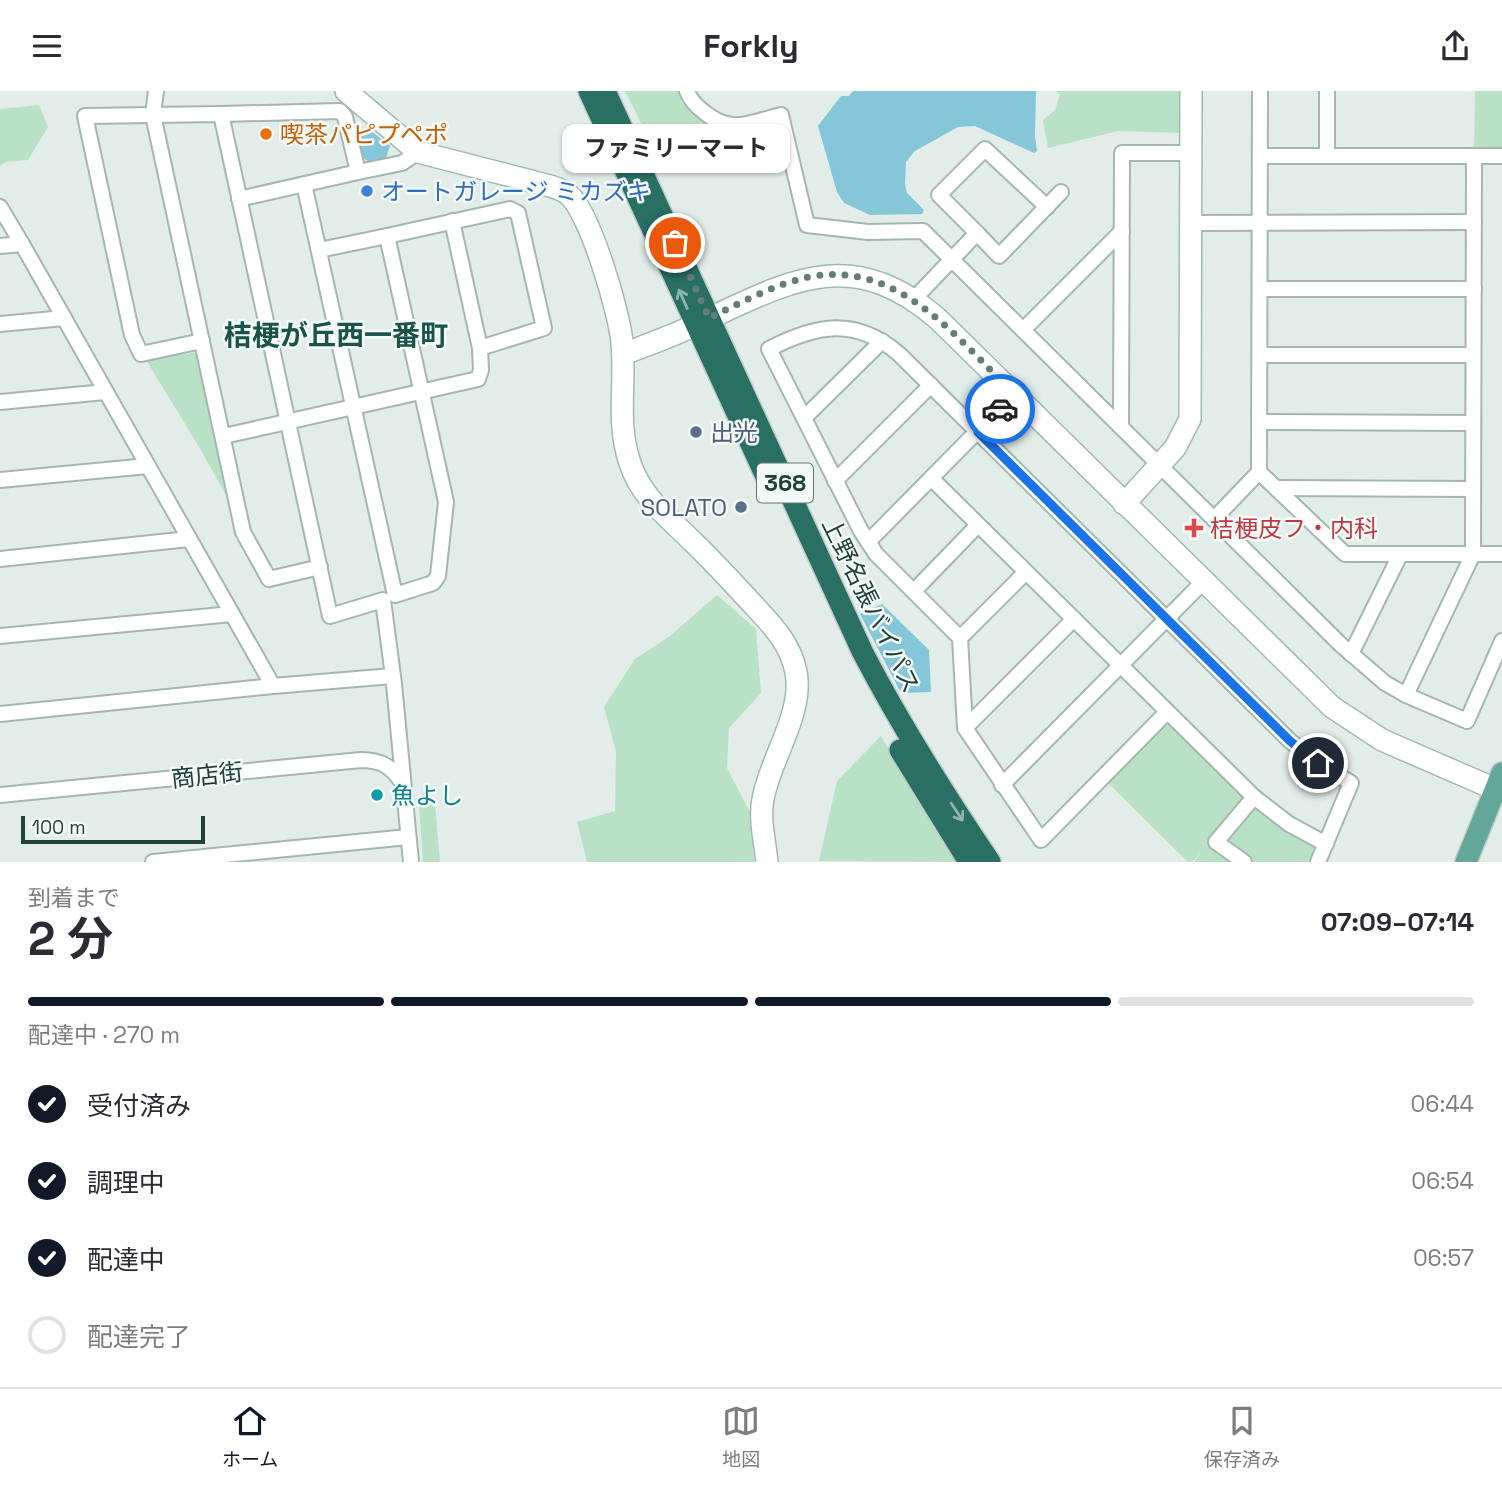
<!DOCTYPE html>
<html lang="ja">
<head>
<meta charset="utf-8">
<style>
	:root { --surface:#fff; --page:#f7f7f7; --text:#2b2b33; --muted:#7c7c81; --line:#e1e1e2; --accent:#111827 }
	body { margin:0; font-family:"Space Grotesk","Noto Sans JP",sans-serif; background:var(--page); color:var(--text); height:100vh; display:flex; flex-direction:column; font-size:26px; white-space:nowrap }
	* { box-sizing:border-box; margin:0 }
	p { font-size:23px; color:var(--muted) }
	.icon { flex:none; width:38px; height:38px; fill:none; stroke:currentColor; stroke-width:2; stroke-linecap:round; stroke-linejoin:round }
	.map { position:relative; height:771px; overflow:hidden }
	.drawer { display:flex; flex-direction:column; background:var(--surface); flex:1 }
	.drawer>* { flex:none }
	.scale { position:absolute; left:21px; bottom:18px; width:184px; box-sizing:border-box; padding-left:7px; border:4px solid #204039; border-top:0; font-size:19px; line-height:24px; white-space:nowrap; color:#204039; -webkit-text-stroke:5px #f3f9f6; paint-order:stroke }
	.pin { position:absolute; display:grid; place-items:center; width:60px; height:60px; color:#fff; margin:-30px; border:4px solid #fff; border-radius:50%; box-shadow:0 2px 7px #0007 }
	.courier { position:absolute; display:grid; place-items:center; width:70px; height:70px; margin:-35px; border:5px solid #1a73e8; border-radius:50%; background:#fff; color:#222; box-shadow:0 2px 9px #0007 }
	.bubble { position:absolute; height:49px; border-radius:14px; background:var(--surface); box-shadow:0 2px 5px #0004; font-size:23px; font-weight:700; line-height:49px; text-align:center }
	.headline em { font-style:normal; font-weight:700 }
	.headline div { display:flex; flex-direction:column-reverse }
	.headline { display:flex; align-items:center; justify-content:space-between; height:119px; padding:0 28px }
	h1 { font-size:46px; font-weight:700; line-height:52px }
	.bar { display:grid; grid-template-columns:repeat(4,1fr); gap:10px 7px; align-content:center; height:84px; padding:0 28px }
	.bar i { height:9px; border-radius:5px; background:var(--line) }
	.bar .current { background:var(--accent) }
	.bar p { grid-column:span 4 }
	ol { padding:0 28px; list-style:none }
	li { display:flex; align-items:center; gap:21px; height:77px }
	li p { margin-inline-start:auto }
	li .icon { padding:7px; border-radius:50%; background:var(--accent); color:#fff; stroke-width:4 }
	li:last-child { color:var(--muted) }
	li i { width:38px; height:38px; border:4px solid var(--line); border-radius:50% }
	header { display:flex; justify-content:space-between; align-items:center; height:91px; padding:0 28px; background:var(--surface); font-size:32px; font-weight:700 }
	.tabs { display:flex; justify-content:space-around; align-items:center; height:98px; border-top:2px solid var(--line); background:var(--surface); font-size:19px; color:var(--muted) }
	.tabs a { display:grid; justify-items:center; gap:4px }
	.tabs .current { color:var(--accent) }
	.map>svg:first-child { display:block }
	.green { fill:#b9e1c5 }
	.water { fill:#85c7d8 }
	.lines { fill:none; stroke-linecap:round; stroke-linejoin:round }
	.street-casing { stroke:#a4b6b1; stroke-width:18 }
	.secondary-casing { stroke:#9fbab2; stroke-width:24 }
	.primary-casing { stroke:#c1cac8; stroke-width:24 }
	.highway-casing { stroke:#c1cac8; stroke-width:24 }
	.street { stroke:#fff; stroke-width:14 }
	.secondary { stroke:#fff; stroke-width:21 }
	.primary { stroke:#62a799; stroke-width:21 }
	.highway { stroke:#296f64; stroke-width:21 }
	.oneway { stroke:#8eb4ad }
	.done { stroke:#647d77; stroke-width:7; stroke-dasharray:0 12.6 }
	.route { stroke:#1a73e8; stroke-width:9 }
	.food-dot { fill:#e8710a; stroke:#f3f9f6; stroke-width:2.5 }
	.shop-dot { fill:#3f7fe0; stroke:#f3f9f6; stroke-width:2.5 }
	.service-dot { fill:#5c6f8a; stroke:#f3f9f6; stroke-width:2.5 }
	.health-dot { fill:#e0444e; stroke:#f3f9f6; stroke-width:2.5 }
	.culture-dot { fill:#0f9aa8; stroke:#f3f9f6; stroke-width:2.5 }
	.labels { text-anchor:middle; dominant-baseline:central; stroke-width:5; stroke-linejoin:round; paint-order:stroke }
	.shield { fill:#f3f9f6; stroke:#5f7872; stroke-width:2 }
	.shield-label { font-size:23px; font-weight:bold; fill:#204039 }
	.food-label { font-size:24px; fill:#c56008; stroke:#f3f9f6; text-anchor:start }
	.shop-label { font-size:24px; fill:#366cbe; stroke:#f3f9f6; text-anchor:start }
	.service-label { font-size:24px; fill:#4e5e75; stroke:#f3f9f6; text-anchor:start }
	.health-label { font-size:24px; fill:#be3a42; stroke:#f3f9f6; text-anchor:start }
	.street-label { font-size:24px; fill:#204039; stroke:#f3f9f6 }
	.culture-label { font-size:24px; fill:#0d838f; stroke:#f3f9f6; text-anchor:start }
	.quarter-label { font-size:28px; font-weight:bold; fill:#1a5449; stroke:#f3f9f6 }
</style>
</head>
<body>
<header><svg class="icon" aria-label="menu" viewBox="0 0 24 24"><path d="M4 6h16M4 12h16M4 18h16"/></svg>Forkly<svg class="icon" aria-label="share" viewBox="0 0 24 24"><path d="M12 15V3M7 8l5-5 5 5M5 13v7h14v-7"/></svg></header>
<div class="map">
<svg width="1502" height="771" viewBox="0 0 1502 771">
	<rect width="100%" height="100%" fill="#e2ede9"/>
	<g class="green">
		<path d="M625,0H678L682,12L724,50L656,62Z"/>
		<path d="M1055,0H1183L1182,42L1118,40L1048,57L1043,29L1055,19L1060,3Z"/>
		<path d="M1475,0H1502V59H1474Z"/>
		<path d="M39,14L48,36L28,69L6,71L0,75V18Z"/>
		<path d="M200,261L237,424L198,354L146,269Z"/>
		<path d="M717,504L756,538L761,602L729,637L727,677L751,723L754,771H587L577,731L615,720L616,661L604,616L635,568L670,545Z"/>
		<path d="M1164,634H1171L1242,703L1243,714L1209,752L1235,771H1194L1201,761L1192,771H1188L1107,691Z"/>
		<path d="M881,645L959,771L819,770L837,690Z"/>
		<path d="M424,698L435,713L440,771H423L419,715Z"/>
		<path d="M1252,718H1261L1313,753L1316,763L1312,771H1251L1229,756V745Z"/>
	</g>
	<g class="water">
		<path d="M853,0H1036L1035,45L1037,60L1034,62L975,35L958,36L915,60L906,71L905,93L907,102L924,119L922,123L870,124L844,112L837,101L818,35L841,5H849Z"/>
		<path d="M370,39L390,55L386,67L369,71L362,66L357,42Z"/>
		<path d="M882,513L929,559L931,601L901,602L860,523Z"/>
	</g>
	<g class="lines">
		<g class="street-casing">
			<g id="street">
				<path d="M156,0L153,24L243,441L269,488L320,476"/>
				<path d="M687,0C690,9 696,15 704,21C732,44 748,32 781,24L807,134L868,141L923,140L1340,553L1385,592L1406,604L1467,630L1502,550"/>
				<path d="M221,23L340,20L345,26L358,81L402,72L418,61"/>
				<path d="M1260,65H1502"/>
				<path d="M1327,65V0"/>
				<path d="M304,93L395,504L433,492L438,485L446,411L387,145L319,159"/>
				<path d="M239,108L358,81"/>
				<path d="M0,116L22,153"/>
				<path d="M452,130L480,257"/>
				<path d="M1191,132L1474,131"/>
				<path d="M977,142L999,165L1061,101"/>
				<path d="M0,155L22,153L273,595"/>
				<path d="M1260,198H1474"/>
				<path d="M913,209L977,142L939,104L985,58L1047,116"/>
				<path d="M0,233L64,227"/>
				<path d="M1023,239L1122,140"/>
				<path d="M202,250L141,263L132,244L85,25L221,23L330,525L383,509L394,593L411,771"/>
				<path d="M1260,264H1473"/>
				<path d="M0,311L105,301"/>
				<path d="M804,327L882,250"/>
				<path d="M1260,331L1473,332"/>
				<path d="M1121,336L1122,62H1191"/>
				<path d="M224,345L478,288L481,279L480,257L544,237L518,122L510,118L387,145"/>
				<path d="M1259,381L1345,463H1502"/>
				<path d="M932,388L1254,706L1289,733L1326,753"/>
				<path d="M0,389L148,375"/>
				<path d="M835,390L931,294"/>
				<path d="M1276,397L1473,398"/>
				<path d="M1214,428L1259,381L1260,0"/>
				<path d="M868,451L1014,303"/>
				<path d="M0,468L189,448"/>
				<path d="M914,500L978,434"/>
				<path d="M0,545L232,523"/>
				<path d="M960,547L1026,481"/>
				<path d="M1351,563L1400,464"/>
				<path d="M1406,604L1473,463L1474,65"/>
				<path d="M1167,621L1041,749L965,637L960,547L876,463L861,440L769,258C817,233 856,226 899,263L1290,650L1318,672L1351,692L1318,771"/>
				<path d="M0,623L273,595L392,585"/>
				<path d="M965,637L1074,528"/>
				<path d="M1002,694L1203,491"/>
				<path d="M0,704L361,669C382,669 392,676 403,693"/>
				<path d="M153,771L408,746"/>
				<path d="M1244,771L1216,751L1254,706"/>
			</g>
		</g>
		<g class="secondary-casing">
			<g id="secondary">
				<path d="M346,0L418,61L550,95C556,97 564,99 569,104C590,122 620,223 622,252C626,294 616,331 630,372C641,406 667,425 692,450C715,472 736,495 758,519C775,537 791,555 796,581C804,622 770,668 763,708C759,728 765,751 767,771"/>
				<path d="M623,263C647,254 673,245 697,233C788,191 850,152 938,228L1332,616L1382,649L1495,698"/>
				<path d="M1124,413L1175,357L1190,328L1191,0"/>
			</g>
		</g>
		<g class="primary-casing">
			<path id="primary" d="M1466,771L1502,682"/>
		</g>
		<g class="highway-casing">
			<g id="highway">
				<path d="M589,0L769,392"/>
				<path d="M605,0L863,562C901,635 944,703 990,771"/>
				<path d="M900,659L969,771"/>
			</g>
		</g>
		<use href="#street" class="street"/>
		<use href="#secondary" class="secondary"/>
		<use href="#primary" class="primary"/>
		<use href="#highway" class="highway"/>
	</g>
	<defs><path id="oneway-shaft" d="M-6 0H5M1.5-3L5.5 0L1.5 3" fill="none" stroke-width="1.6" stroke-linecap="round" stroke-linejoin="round" transform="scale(1.75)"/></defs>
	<g class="oneway">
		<use href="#oneway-shaft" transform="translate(683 208) rotate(-114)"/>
		<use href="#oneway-shaft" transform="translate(957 721) rotate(57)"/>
	</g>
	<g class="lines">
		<path class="done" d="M675,152L709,227C741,212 774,193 809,186C898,168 958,248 1014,303L1000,318"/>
		<path class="route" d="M1000,318L978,341L1290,650L1318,672"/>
	</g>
	<circle class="food-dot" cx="266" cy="43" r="7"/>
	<circle class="shop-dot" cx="367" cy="100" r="7"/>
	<g class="service-dot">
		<circle cx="696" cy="341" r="7"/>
		<circle cx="741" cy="416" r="7"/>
	</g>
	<path class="health-dot" d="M1190.5 426.5h7v7h7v7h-7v7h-7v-7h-7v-7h7z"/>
	<circle class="culture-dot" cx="377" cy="704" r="7"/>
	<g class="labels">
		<rect class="shield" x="757" y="372.5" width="56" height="39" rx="5"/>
		<g class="shield-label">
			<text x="785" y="392">368</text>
		</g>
		<g class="food-label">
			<text x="280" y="43">喫茶パピプペポ</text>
		</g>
		<g class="shop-label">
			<text x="381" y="100">オートガレージ ミカズキ</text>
		</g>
		<g class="service-label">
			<text x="710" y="341">出光</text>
			<text x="727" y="416" text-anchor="end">SOLATO</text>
		</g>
		<g class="health-label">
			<text x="1210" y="437">桔梗皮フ・内科</text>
		</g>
		<g class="street-label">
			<text transform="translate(871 514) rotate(64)">上野名張バイパス</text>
			<text transform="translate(207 684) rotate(-6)">商店街</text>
		</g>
		<g class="culture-label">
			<text x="391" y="704">魚よし</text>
		</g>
		<g class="quarter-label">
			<text x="336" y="244">桔梗が丘西一番町</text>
		</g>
	</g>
</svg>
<div class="scale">100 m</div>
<div class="pin" style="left:675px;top:152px;background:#ea580c"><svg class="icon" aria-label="bag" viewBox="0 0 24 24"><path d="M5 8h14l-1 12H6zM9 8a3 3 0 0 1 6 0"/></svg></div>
<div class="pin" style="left:1318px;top:672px;background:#1f2937"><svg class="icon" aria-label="home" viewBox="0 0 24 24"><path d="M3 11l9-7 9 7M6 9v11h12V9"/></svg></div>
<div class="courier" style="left:1000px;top:318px"><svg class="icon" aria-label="car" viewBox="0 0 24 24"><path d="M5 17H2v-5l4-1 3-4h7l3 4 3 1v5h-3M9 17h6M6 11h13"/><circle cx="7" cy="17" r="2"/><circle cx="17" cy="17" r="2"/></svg></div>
<div class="bubble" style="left:562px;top:33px;width:228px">ファミリーマート</div>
</div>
<section class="drawer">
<div class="headline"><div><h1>2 分</h1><p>到着まで</p></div><em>07:09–07:14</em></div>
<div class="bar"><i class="current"></i><i class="current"></i><i class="current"></i><i></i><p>配達中 · 270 m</p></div>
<ol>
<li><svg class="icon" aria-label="check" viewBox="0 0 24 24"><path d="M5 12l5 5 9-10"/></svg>受付済み<p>06:44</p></li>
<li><svg class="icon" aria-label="check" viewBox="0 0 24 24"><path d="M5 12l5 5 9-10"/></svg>調理中<p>06:54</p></li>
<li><svg class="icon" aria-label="check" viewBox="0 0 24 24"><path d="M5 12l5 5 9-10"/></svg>配達中<p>06:57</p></li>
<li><i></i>配達完了</li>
</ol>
</section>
<nav class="tabs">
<a class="current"><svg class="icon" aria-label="home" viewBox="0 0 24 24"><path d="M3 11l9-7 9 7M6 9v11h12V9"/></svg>ホーム</a>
<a><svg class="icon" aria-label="map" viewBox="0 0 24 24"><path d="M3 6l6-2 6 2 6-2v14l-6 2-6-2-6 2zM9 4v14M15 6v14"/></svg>地図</a>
<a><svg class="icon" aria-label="saved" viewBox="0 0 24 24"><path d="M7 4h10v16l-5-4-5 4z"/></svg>保存済み</a>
</nav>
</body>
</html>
